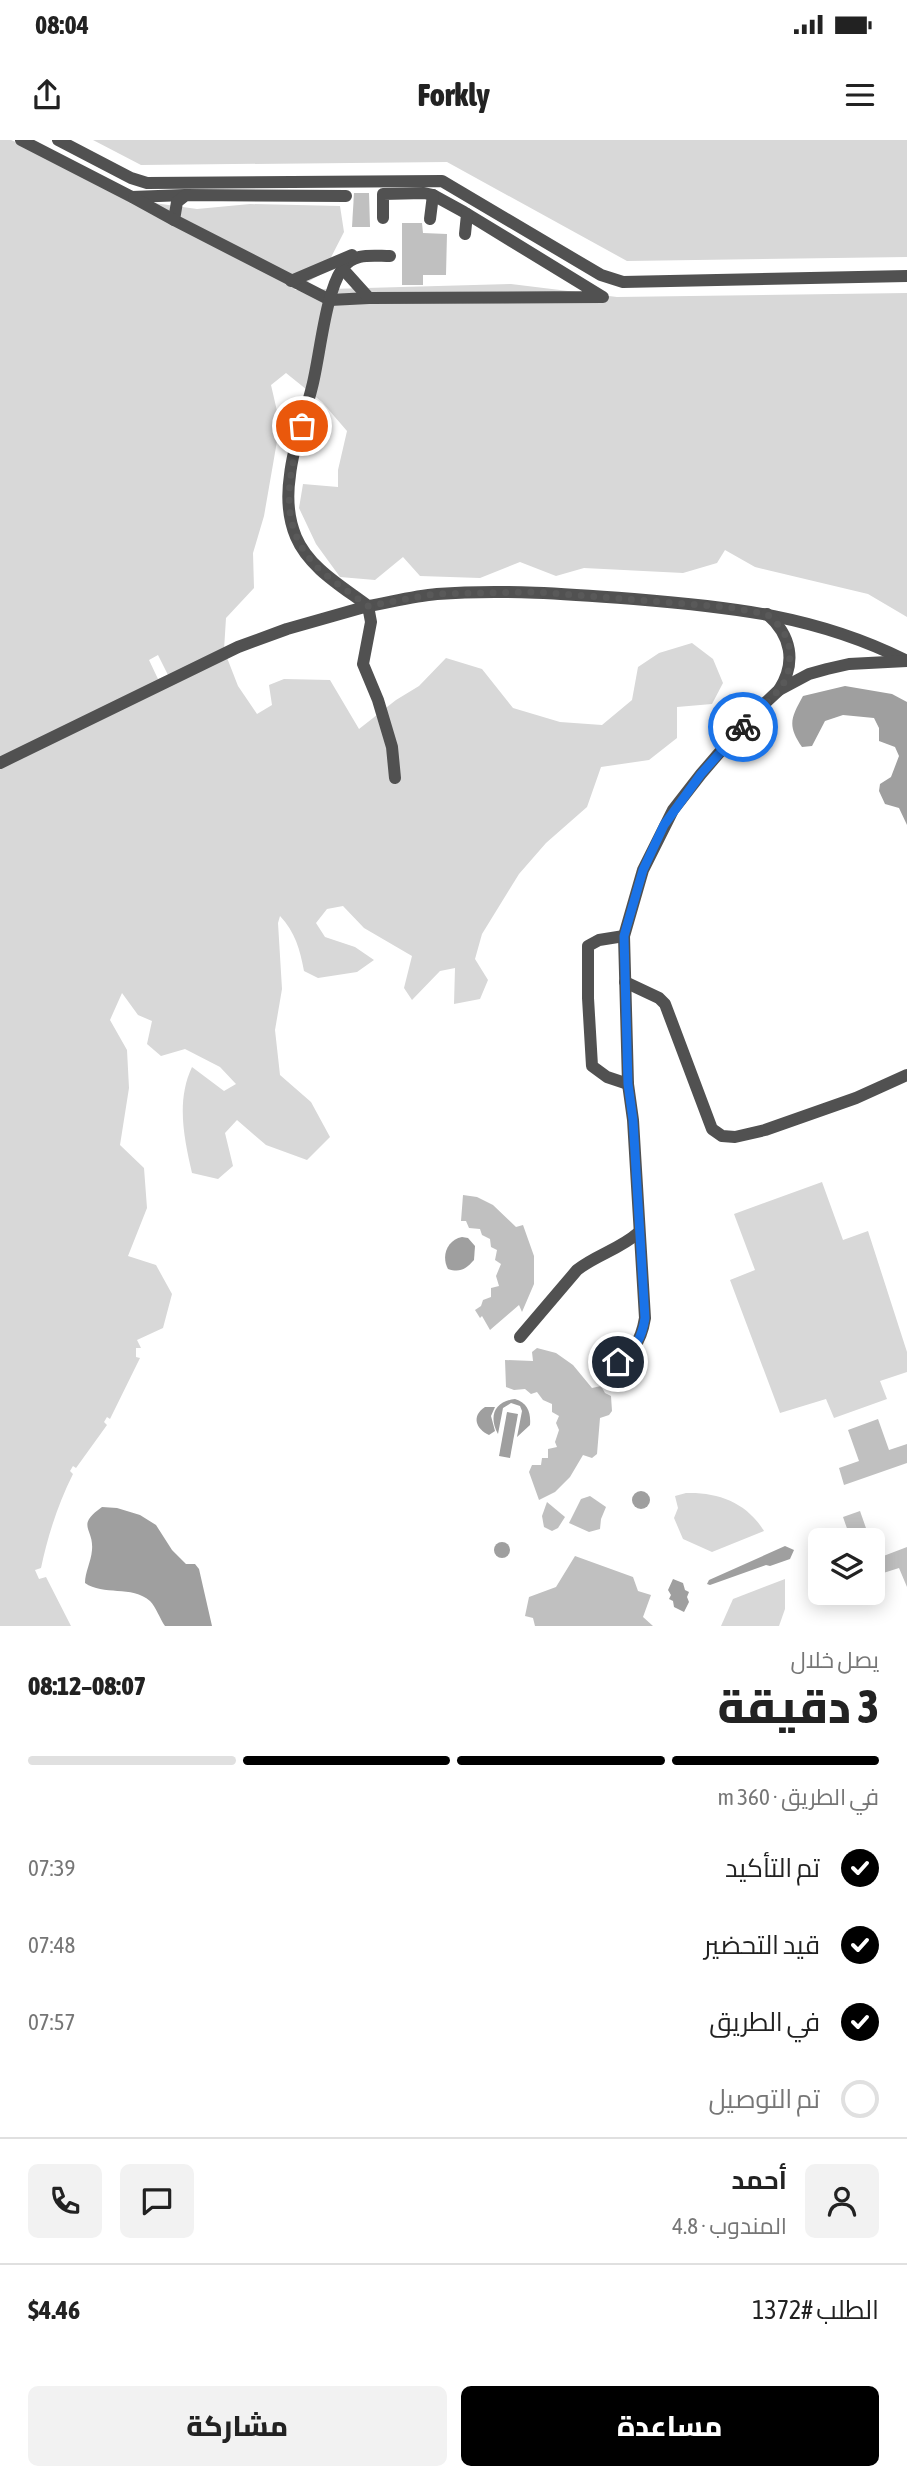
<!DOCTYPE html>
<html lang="ar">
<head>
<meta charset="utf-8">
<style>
	:root { --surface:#fff; --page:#f2f2f2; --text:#222; --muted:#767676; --line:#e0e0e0; --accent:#000 }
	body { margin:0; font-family:"Asap Condensed",Cairo,sans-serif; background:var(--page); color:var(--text); direction:rtl; height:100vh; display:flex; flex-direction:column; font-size:26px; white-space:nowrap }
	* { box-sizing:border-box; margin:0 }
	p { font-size:23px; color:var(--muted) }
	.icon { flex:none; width:38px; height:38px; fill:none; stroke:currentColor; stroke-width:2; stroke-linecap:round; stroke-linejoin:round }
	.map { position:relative; height:1486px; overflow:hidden; direction:ltr }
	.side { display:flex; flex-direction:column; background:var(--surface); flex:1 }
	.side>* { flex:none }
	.buttons { position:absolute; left:808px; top:1388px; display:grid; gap:14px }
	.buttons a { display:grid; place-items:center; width:77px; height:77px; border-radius:10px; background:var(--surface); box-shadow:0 4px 18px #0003; font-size:35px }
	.pin { position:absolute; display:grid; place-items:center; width:60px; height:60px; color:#fff; margin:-30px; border:4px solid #fff; border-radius:50%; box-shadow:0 2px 7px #0007 }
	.courier { position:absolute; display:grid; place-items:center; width:70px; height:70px; margin:-35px; border:5px solid #1a73e8; border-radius:50%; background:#fff; color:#222; box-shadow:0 2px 9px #0007 }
	.headline em { font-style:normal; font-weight:800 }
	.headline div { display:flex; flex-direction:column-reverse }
	.headline { display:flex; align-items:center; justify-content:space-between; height:119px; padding:0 28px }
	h1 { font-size:46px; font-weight:800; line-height:52px }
	.bar { display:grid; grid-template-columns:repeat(4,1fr); gap:10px 7px; align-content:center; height:84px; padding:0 28px }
	.bar i { height:9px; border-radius:5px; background:var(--line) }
	.bar .current { background:var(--accent) }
	.bar p { grid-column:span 4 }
	.line { display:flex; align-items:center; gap:18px; padding:0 28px; border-top:2px solid var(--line) }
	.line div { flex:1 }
	.round { display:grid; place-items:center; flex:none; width:74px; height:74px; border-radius:10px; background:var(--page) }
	ol { padding:0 28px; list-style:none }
	li { display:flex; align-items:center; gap:21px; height:77px }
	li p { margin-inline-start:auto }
	li .icon { padding:7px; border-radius:50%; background:var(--accent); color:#fff; stroke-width:4 }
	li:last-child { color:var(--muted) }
	li i { width:38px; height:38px; border:4px solid var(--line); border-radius:50% }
	.action { display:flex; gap:14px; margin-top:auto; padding:14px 28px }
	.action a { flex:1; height:80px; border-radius:10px; background:var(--accent); color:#fff; font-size:28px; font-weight:800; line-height:80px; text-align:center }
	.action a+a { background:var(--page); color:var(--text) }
	.status { display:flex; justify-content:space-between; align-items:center; height:49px; padding:0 35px; background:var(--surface); direction:ltr }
	.status svg { height:19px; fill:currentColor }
	header { display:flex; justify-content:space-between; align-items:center; height:91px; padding:0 28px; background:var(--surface); font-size:32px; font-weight:800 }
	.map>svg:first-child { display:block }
	.green { fill:#d8d8d8; fill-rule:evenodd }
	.water { fill:#9f9f9f }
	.building { fill:#c0c0c0 }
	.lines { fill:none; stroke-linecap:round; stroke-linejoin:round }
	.minor { stroke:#515151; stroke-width:12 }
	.done { stroke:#595959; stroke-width:7; stroke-dasharray:0 12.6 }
	.route { stroke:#1a73e8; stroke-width:9 }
</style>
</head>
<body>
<div class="status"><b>08:04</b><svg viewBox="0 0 49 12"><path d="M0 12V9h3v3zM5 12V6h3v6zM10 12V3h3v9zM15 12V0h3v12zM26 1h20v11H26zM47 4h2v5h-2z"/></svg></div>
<header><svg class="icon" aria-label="menu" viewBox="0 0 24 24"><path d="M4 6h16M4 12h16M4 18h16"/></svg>Forkly<svg class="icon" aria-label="share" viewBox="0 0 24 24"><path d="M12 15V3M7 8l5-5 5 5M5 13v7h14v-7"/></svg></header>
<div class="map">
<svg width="907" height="1486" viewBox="0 0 907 1486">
	<rect width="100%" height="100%" fill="#fff"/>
	<g class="green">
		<path d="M0,0H11L154,63L197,69L250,64L340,66L344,92L323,133L294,150L511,144L617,157L907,153V477L868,454L755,427L725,410L717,423L683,433L584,428L556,436L520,422L480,438L420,436L403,417L375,440L340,437L316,404L299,368L303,344L338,347V330L347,291L322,262L286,233L271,245L280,284L264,376L253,413L254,448L226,478L224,510L238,546L257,574L272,565L269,545L284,539L330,540L359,589L396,560L419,546L446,518L482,529L513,568L560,582L602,585L632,560L638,527L659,513L692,503L713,519L723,543L712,564L677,567V598L649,620L601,627L587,667L546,703L519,734L482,794L475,819L488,840L480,859L454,864L455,828L440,831L412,860L404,848L412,816L364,788L343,766L327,769L316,783L325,797L355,807L374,820L357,832L318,838L304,831C300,809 295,792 280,776L278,783L282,849L275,890L280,935L311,962L330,997L307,1020L266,1005L237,980L225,993L233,1026L218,1039L192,1033C184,998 176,961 192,927L224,951L236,944L220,927L185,909L161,916L147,904L152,881L138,875L122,853L110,880L127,910L129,948L120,1005L144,1028L147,1068L128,1116L156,1125L172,1154L163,1188L137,1200L141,1208H136V1217L140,1218L110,1279L107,1277L104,1282L107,1285L76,1328L73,1326L70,1331L73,1334C58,1364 48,1395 41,1428L35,1430L39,1439L46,1437L71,1486H0ZM158,515L168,535L158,539L149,520Z"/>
		<path d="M93,0H907V117L627,121L447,22L141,25Z"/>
		<path d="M822,1042L843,1100L868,1091L907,1212V1232L880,1241L887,1259L834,1278L826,1259L780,1273L730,1140L755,1130L734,1074Z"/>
		<path d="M686,1353C719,1352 747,1363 764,1391L712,1412L683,1399L674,1378L678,1368L675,1356Z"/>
		<path d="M785,1439V1469L779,1486H721L733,1459Z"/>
	</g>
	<g class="water">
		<path d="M845,546L892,554L907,562V685L899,668L885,664L879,651L880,644L891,637L899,616L895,607L879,601V588L874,578L843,575L825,581L812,606L802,607C787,585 791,578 803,556Z"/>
		<path d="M462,1097L468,1098L475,1106L474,1120C466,1129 460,1133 448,1129C441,1116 447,1100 462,1097Z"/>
		<path d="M515,1259C528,1263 531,1273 530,1285L517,1297L522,1271L520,1266L511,1263L503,1268L498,1294C488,1276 495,1261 515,1259Z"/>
		<path d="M485,1267H495L491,1276L495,1291L489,1295C476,1289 471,1276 485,1267Z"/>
		<path d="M507,1272L518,1274L510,1318L499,1316Z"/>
		<circle cx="641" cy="1360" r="9"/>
		<path d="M102,1367L117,1368L140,1375L156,1385L172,1410L186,1424H195L199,1429L212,1486H165C160,1479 156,1467 150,1461C132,1445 103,1456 85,1443C85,1432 91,1422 92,1410C94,1388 75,1386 102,1367Z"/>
		<circle cx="502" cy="1410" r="8"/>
		<path d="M785,1406L794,1410L790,1419L770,1426L766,1425L710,1445L707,1444L709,1440Z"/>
		<path d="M673,1439L683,1443L685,1450L689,1452L687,1457L689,1462L684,1472L674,1467L673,1461L669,1459L671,1455L668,1450Z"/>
	</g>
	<g class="building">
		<path d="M354,53H369L370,87H352Z"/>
		<path d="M402,83H422L423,93L447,94L446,135H423V145H402Z"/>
		<path d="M463,1055L477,1057L493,1065L516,1087L523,1085L534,1116V1144L522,1172L519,1165L490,1190L482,1176L480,1178L475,1170L481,1166L483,1160L491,1157V1148L499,1146L496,1136L501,1124L495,1120L497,1110L491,1107L490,1099L482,1095L480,1089L469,1088L466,1081H461Z"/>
		<path d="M537,1208L556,1213L573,1225L592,1248L601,1246L605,1253L611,1256L612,1271L609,1275L600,1278L597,1314L592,1318L583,1315L570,1337L555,1352L539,1360L529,1332L532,1325H541L542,1318H548V1309L557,1307L555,1302L559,1290L556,1283L559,1276L552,1272V1264L543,1260L537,1252L531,1254L525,1249L514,1250L506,1247L505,1220L533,1221L532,1212Z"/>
		<path d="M878,1279L889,1310L907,1304V1323L844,1345L839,1328L859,1321L848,1290Z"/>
		<path d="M590,1356L606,1367L601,1379L600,1389L589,1392L569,1383L581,1359Z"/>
		<path d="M547,1362L565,1377L558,1388L552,1391L544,1387L542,1376Z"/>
		<path d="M860,1371L867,1391L850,1397L843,1377Z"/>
		<path d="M907,1407V1447L899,1428L877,1435L873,1420Z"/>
		<path d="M575,1416L633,1437L638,1451L651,1455L643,1477L653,1486H535L533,1478L525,1476L529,1457L556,1447Z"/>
	</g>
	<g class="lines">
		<g class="minor">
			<path d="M21,0L132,57L185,55"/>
			<path d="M58,0L131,38L147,43L442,41L601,135L623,142L907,136"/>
			<path d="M346,56L186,55L177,62L174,80L330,160L369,158L603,157L464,72L433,55L424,53L383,54V78"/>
			<path d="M134,58L174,80"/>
			<path d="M430,79L433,55"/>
			<path d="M465,94L467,74"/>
			<path d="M390,116C373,116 353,112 342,129C325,154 320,216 312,247C305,276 293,305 290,335C287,355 288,378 296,397C309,428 343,447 368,466C391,462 414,456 437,454C502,449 568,454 634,459C732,467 818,476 907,521"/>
			<path d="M342,128L369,158"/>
			<path d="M291,141L352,115"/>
			<path d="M767,474C791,495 797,522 779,550"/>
			<path d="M0,623L238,507L287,489L368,466L371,482L363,524L378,560L392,607L395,638"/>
			<path d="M624,796L599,800L588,806V858L592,926L607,937L628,944"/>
			<path d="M625,842L659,858L665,864L712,989L722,996L735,997L765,990L856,958L907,935"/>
			<path d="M520,1197L577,1130C596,1115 620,1109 638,1093"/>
			<path d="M607,1231C629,1214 640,1208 645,1178L633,980L628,944L624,796L643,730L673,670L701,634L750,577L779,550L809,534L827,529L849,524L907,521"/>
		</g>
	</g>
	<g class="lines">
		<path class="done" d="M302,286C288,338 276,388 320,430C335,443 352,454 368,466L435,454L536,452L727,467L767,474L776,482L786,496L789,505L790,526L785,541L779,550L743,587"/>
		<path class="route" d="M618,1222C635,1210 642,1198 645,1178L633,980L628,944L624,796L643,730L664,685L701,634L743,587"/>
	</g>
</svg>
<div class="buttons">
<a><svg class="icon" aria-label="layers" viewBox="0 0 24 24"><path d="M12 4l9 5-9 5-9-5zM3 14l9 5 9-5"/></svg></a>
</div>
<div class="pin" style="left:302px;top:286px;background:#ea580c"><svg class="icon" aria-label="bag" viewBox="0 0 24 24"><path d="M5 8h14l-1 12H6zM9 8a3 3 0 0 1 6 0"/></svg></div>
<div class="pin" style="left:618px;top:1222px;background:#1f2937"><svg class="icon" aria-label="home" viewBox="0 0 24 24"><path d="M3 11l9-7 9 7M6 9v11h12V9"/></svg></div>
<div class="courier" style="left:743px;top:587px"><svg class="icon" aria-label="bike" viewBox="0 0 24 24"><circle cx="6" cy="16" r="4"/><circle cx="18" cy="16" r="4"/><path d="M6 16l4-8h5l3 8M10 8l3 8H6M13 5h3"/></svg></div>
</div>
<section class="side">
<div class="headline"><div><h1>3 دقيقة</h1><p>يصل خلال</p></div><em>08:07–08:12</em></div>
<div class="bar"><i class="current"></i><i class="current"></i><i class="current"></i><i></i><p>في الطريق · 360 m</p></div>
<ol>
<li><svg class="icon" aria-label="check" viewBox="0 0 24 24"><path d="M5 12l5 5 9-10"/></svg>تم التأكيد<p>07:39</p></li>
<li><svg class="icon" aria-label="check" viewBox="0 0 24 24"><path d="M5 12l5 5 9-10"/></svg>قيد التحضير<p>07:48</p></li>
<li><svg class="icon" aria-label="check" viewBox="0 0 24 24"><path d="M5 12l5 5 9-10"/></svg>في الطريق<p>07:57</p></li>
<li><i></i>تم التوصيل</li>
</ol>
<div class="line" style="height:126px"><a class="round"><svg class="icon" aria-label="person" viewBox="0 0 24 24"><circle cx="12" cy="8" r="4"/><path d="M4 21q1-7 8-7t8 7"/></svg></a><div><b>أحمد</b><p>المندوب · 4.8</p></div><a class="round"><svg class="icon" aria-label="chat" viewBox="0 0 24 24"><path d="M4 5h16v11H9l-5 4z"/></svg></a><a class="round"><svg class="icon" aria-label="phone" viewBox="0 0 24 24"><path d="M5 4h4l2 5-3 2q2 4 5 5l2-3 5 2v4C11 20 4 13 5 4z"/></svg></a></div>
<div class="line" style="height:91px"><div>الطلب #1372</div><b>$4.46</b></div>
<div class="action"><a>مساعدة</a><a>مشاركة</a></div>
</section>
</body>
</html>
